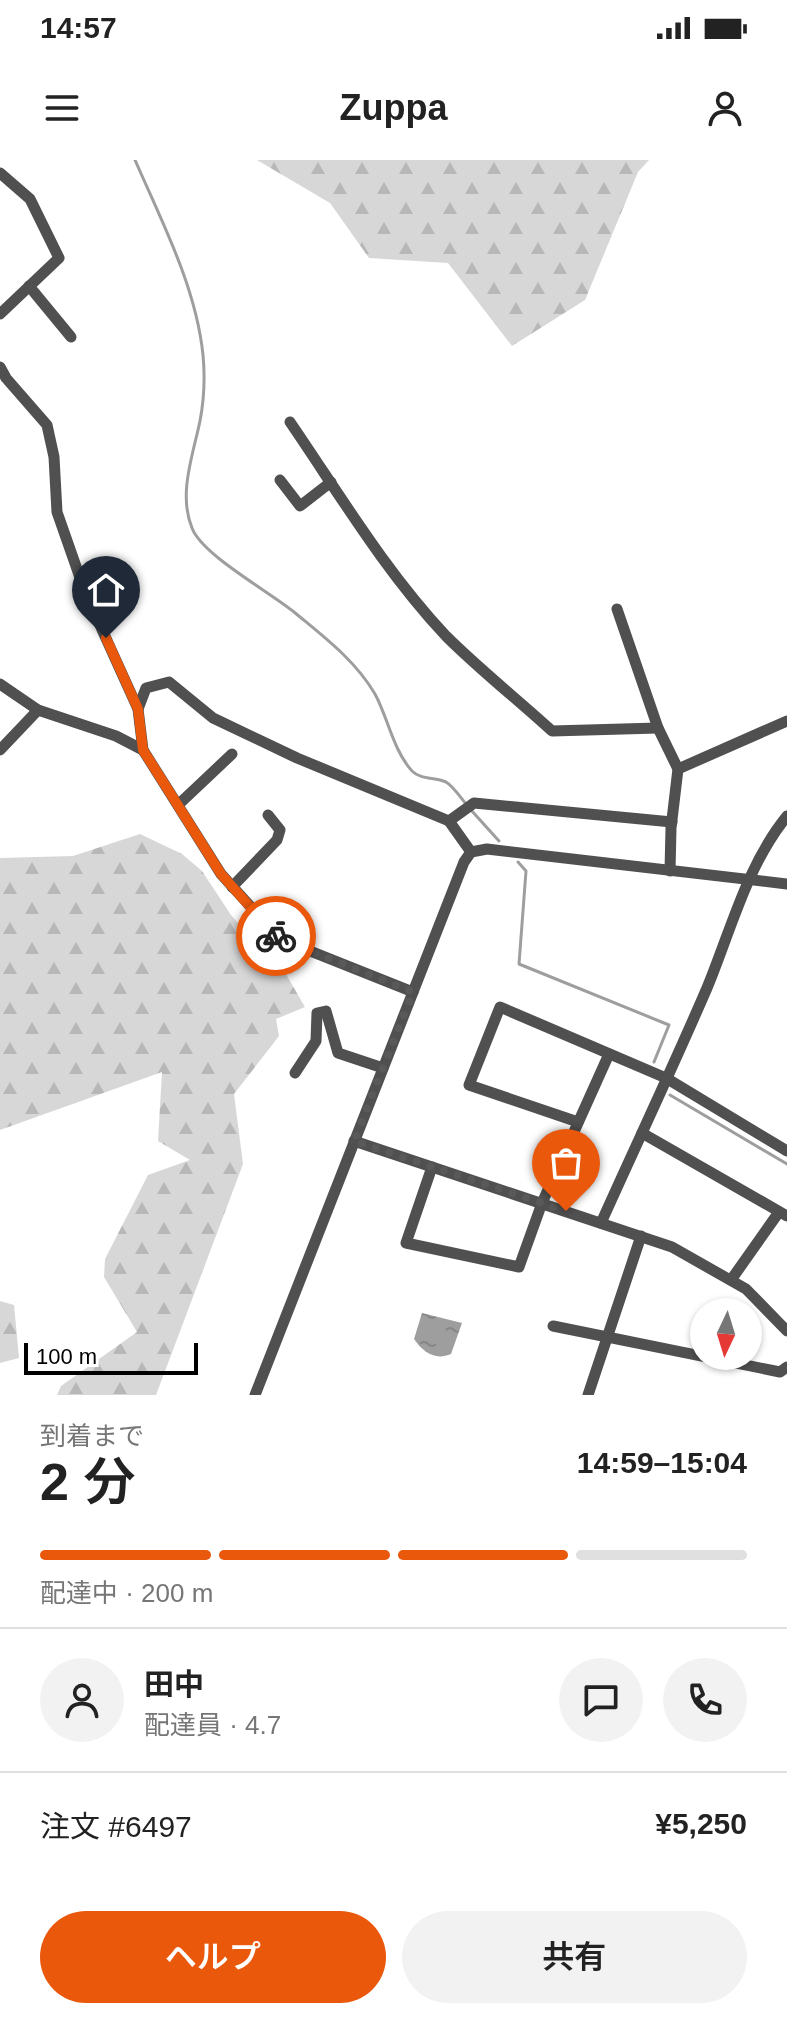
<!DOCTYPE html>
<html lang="ja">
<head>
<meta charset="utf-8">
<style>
	:root { --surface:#fff; --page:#f2f2f2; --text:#222; --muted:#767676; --line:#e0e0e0; --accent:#ea580c }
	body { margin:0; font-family:Arial,"Noto Sans JP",sans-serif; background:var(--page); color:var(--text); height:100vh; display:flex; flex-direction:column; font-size:30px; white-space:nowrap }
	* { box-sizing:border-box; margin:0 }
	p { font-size:26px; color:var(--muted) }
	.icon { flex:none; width:44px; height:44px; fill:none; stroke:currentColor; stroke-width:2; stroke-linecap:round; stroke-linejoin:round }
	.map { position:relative; height:1235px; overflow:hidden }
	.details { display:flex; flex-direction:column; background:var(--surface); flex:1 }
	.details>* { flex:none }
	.needle { width:52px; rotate:184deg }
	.buttons { position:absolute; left:690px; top:1138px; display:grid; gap:16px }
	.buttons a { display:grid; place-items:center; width:72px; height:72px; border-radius:50%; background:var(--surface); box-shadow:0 2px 6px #0004; font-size:40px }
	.scale { position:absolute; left:24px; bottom:20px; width:174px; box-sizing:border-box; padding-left:8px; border:4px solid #000; border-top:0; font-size:22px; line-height:28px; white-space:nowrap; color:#000; -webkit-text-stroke:6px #fff; paint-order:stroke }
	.pin { position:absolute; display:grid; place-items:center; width:68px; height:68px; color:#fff; margin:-82px -34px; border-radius:50% 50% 50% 0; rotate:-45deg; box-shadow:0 0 8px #0007 }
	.pin .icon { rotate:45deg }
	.courier { position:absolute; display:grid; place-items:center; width:80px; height:80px; margin:-40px; border:6px solid #ea580c; border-radius:50%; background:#fff; color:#222; box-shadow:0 2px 10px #0007 }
	.summary em { font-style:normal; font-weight:600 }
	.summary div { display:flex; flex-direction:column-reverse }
	.summary { display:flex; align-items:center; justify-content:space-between; height:136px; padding:0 40px }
	h1 { font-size:52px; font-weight:600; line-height:60px }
	.bar { display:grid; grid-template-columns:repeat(4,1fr); gap:12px 8px; align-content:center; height:96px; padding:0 40px }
	.bar i { height:10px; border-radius:6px; background:var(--line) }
	.bar .on { background:var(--accent) }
	.bar p { grid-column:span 4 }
	.line { display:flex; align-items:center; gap:20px; padding:0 40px; border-top:2px solid var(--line) }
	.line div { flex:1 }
	.round { display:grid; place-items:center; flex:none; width:84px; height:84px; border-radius:42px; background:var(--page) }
	.action { display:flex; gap:16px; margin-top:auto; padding:16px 40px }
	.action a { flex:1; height:92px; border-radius:48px; background:var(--accent); color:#fff; font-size:32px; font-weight:600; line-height:92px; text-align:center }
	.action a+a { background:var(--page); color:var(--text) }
	.status { display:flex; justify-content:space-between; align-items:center; height:56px; padding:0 40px; background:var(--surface); direction:ltr }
	.status svg { height:22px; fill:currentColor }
	header { display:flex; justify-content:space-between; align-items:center; height:104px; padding:0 40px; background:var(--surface); font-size:36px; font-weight:600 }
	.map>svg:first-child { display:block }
	.forest { fill:url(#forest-firs) }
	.water { fill:url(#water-ripples) }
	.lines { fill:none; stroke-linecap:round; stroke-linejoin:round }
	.stream { stroke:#9e9e9e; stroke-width:3 }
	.minor { stroke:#505050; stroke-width:11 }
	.done { stroke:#595959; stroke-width:8; stroke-dasharray:0 14.4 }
	.route { stroke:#ea580c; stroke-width:10 }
</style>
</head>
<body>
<div class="status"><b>14:57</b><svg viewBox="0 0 49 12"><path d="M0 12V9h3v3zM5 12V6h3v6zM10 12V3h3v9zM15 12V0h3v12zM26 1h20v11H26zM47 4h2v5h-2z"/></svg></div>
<header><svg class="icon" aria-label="menu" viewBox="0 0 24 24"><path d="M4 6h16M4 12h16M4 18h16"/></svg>Zuppa<svg class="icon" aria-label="person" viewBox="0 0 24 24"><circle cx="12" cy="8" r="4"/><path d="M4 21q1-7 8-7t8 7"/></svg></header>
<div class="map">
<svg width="787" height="1235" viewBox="0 0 787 1235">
	<defs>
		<pattern id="forest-firs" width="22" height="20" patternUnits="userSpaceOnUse" patternTransform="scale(2)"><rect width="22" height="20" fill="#d7d7d7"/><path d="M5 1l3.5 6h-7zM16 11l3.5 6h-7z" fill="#b7b7b7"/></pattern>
		<pattern id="water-ripples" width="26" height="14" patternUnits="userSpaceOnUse" patternTransform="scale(2)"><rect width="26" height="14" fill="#9e9e9e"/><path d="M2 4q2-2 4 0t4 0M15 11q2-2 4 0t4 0" fill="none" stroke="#868686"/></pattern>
	</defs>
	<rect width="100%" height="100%" fill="#fff"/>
	<g class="forest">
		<path d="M257,0H649L638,12L585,140L512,186L448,103L369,98L330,43Z"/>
		<path d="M140,674L182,694L202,711L231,755L245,771L268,783L305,847L276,859L279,876L234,934L243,1004L156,1235H57L61,1226L137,1172L104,1117L105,1099L148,1015L190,1000L158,981L162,912L0,970V698L73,696Z"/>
		<path d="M0,1141L14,1145L19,1198L0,1203Z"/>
	</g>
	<path class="water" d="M422,1153L462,1163L451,1194C435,1201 423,1192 414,1179Z"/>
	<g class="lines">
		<g class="stream">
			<path d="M135,0C162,62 196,127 203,195C205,216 204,240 200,261C193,295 178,334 192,368C202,395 270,432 294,452C324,477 355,500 375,534C388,558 393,590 412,611C421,620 434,617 446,622C453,626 460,637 466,644"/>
			<path d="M471,650L499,681"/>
			<path d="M518,702L526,711L519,804L669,865L654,902"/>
			<path d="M670,935L787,1004"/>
		</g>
		<g class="minor">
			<path d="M0,13L30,39L59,98L0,154"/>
			<path d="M29,126L71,177"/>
			<path d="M0,207L6,218L47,265L54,297L57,352L85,432L138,549L143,590L221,714L280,779L413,832"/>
			<path d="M290,262C340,335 385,411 446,476C479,509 517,539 552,571L658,568"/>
			<path d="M280,320L300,346L331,322"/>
			<path d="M617,449L658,568L678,609L671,668L670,711"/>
			<path d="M0,524L38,550L116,576L143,590"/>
			<path d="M138,549L146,528L169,522L213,558L297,598L449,661L474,643L672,662"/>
			<path d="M0,590L38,550"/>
			<path d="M678,609L787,561"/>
			<path d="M178,645L232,594"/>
			<path d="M449,661L471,692"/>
			<path d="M232,727L277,680L280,670L268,655"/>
			<path d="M295,913L316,881L317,853L326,851L338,893L383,908"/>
			<path d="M578,962L469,925L500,847L666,918L787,991"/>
			<path d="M642,973L787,1056"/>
			<path d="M354,981L672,1087L746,1129L787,1171"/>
			<path d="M432,1007L406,1083L519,1107L542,1043L609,894"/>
			<path d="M601,1063C636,985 673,907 707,828C731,770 747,705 787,656"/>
			<path d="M731,1120L779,1052"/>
			<path d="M553,1166L780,1212L787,1207"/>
			<path d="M255,1235L464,702L471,692L487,689L787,724"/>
			<path d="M588,1235L641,1076"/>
		</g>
	</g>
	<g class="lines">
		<path class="done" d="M276,776L280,779L413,832L354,981L566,1051"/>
		<path class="route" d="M106,478L138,549L143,590L221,714L276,776"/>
	</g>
</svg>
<div class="buttons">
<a><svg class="needle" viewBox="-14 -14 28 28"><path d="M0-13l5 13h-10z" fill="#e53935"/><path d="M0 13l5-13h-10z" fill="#767676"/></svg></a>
</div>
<div class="scale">100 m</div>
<div class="pin" style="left:566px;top:1051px;background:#ea580c"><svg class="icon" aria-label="bag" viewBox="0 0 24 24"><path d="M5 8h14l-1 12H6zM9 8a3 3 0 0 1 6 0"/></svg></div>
<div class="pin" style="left:106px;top:478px;background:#1f2937"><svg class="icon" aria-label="home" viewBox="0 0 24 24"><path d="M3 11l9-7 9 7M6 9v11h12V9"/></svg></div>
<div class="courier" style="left:276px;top:776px"><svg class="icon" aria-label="bike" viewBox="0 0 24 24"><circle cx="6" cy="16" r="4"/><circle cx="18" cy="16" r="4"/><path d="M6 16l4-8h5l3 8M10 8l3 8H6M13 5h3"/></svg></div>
</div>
<section class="details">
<div class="summary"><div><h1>2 分</h1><p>到着まで</p></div><em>14:59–15:04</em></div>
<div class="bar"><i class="on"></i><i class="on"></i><i class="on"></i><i></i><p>配達中 · 200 m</p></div>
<div class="line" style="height:144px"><a class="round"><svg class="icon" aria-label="person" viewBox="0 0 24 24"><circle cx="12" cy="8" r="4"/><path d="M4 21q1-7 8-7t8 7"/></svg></a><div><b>田中</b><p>配達員 · 4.7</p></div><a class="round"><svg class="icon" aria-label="chat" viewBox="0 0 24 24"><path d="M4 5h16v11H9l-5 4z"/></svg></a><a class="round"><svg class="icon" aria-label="phone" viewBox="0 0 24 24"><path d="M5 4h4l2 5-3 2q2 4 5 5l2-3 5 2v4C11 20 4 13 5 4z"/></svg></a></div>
<div class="line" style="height:104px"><div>注文 #6497</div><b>¥5,250</b></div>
<div class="action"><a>ヘルプ</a><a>共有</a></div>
</section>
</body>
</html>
